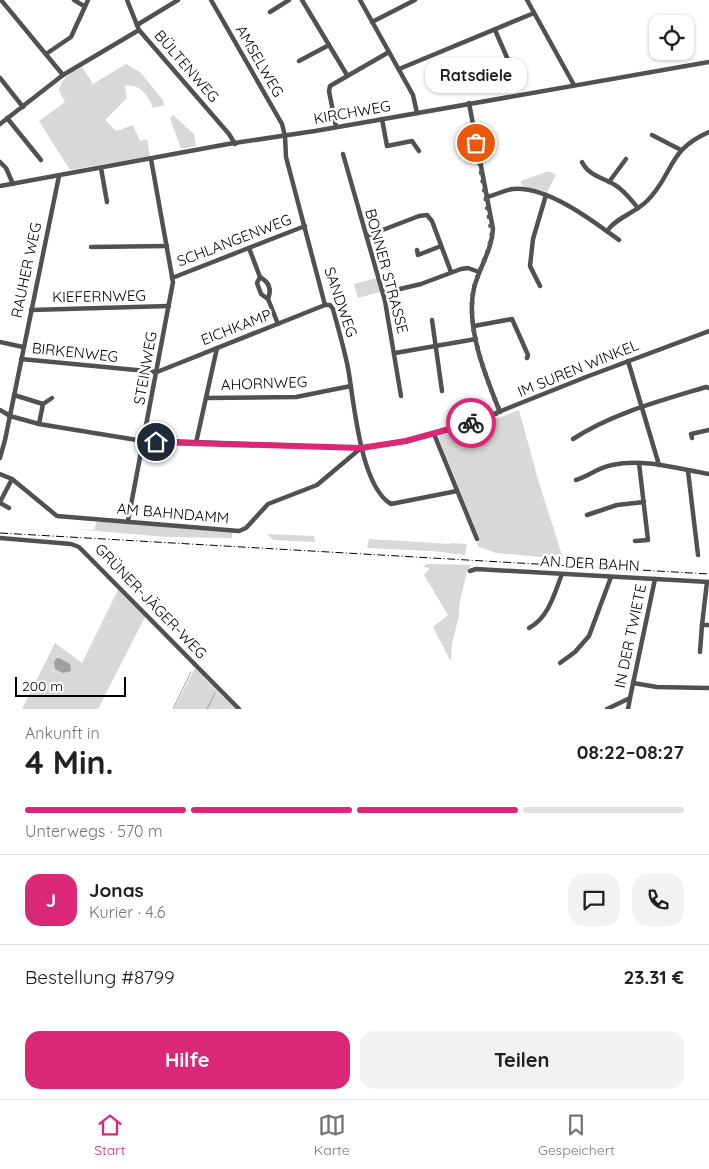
<!DOCTYPE html>
<html lang="de">
<head>
<meta charset="utf-8">
<style>
	:root { --surface:#fff; --page:#f2f2f2; --text:#202124; --muted:#757577; --line:#e0e0e0; --accent:#db2777 }
	body { margin:0; font-family:Quicksand,sans-serif; background:var(--page); color:var(--text); height:100vh; display:flex; flex-direction:column; font-size:19px; white-space:nowrap }
	* { box-sizing:border-box; margin:0 }
	p { font-size:16px; color:var(--muted) }
	.icon { flex:none; width:28px; height:28px; fill:none; stroke:currentColor; stroke-width:2; stroke-linecap:round; stroke-linejoin:round }
	.map { position:relative; height:709px; overflow:hidden }
	.drawer { display:flex; flex-direction:column; background:var(--surface); flex:1 }
	.drawer>* { flex:none }
	.fabs { position:absolute; left:649px; top:15px; display:grid; gap:10px }
	.fabs a { display:grid; place-items:center; width:45px; height:45px; border-radius:10px; background:var(--surface); box-shadow:0 1px 4px #0004; font-size:25px }
	.scale { position:absolute; left:15px; bottom:12px; width:111px; box-sizing:border-box; padding-left:5px; border:2px solid #000; border-top:0; font-size:14px; line-height:18px; white-space:nowrap; color:#000; -webkit-text-stroke:4px #fff; paint-order:stroke }
	.pin { position:absolute; display:grid; place-items:center; width:42px; height:42px; color:#fff; margin:-21px; border:2px solid #fff; border-radius:50%; box-shadow:0 1px 5px #0007 }
	.courier { position:absolute; display:grid; place-items:center; width:50px; height:50px; margin:-25px; border:4px solid #db2777; border-radius:50%; background:#fff; color:#222; box-shadow:0 1px 6px #0007 }
	.bubble { position:absolute; height:35px; border-radius:15px; background:var(--surface); box-shadow:0 1px 4px #0004; font-size:16px; font-weight:700; line-height:35px; text-align:center }
	.overview em { font-style:normal; font-weight:700 }
	.overview div { display:flex; flex-direction:column-reverse }
	.overview { display:flex; align-items:center; justify-content:space-between; height:85px; padding:0 25px }
	h1 { font-size:32px; font-weight:700; line-height:38px }
	.bar { display:grid; grid-template-columns:repeat(4,1fr); gap:8px 5px; align-content:center; height:60px; padding:0 25px }
	.bar i { height:6px; border-radius:4px; background:var(--line) }
	.bar .active { background:var(--accent) }
	.bar p { grid-column:span 4 }
	.line { display:flex; align-items:center; gap:12px; padding:0 25px; border-top:1px solid var(--line) }
	.line div { flex:1 }
	.round { display:grid; place-items:center; flex:none; width:52px; height:52px; border-radius:15px; background:var(--page) }
	.primary-button { display:flex; gap:10px; margin-top:auto; padding:10px 25px }
	.primary-button a { flex:1; height:58px; border-radius:15px; background:var(--accent); color:#fff; font-size:20px; font-weight:700; line-height:58px; text-align:center }
	.primary-button a+a { background:var(--page); color:var(--text) }
	.tab-bar { display:flex; justify-content:space-around; align-items:center; height:70px; border-top:1px solid var(--line); background:var(--surface); font-size:14px; color:var(--muted) }
	.tab-bar a { display:grid; justify-items:center; gap:2px }
	.tab-bar .active { color:var(--accent) }
	.map>svg:first-child { display:block }
	.green { fill:#d8d8d8 }
	.water { fill:#9f9f9f }
	.lines { fill:none; stroke-linecap:round; stroke-linejoin:round }
	.stream { stroke:#9f9f9f; stroke-width:1 }
	.minor { stroke:#515151; stroke-width:4.5 }
	.rail { stroke:#000; stroke-width:1; stroke-dasharray:8 2.5 1 2.5; stroke-linecap:butt }
	.done { stroke:#595959; stroke-width:5; stroke-dasharray:0 9 }
	.route { stroke:#db2777; stroke-width:6 }
	.labels { text-anchor:middle; dominant-baseline:central; stroke-width:5; stroke-linejoin:round; paint-order:stroke }
	.street-label { font-size:15px; fill:#000; stroke:#fff }
</style>
</head>
<body>
<div class="map">
<svg width="709" height="709" viewBox="0 0 709 709">
	<rect width="100%" height="100%" fill="#fff"/>
	<g class="green">
		<path d="M126,64L140,72L163,100L164,105L153,108C148,96 140,83 125,86L127,98L105,120L116,131L133,125L140,141L147,139L150,156L70,170L39,121L65,102L59,90C63,76 69,75 82,67L93,84Z"/>
		<path d="M173,115L194,134L196,146L181,149L170,118Z"/>
		<path d="M549,171L556,175L547,192L522,186L521,181Z"/>
		<path d="M377,278L380,292L358,298L354,284Z"/>
		<path d="M519,410L539,483L562,555H544L541,557L496,553L479,547L477,544L479,537L439,439L441,435L485,423Z"/>
		<path d="M97,521L232,532V538L168,537L72,529L94,530Z"/>
		<path d="M267,534L314,536L315,542L273,540Z"/>
		<path d="M369,539L450,544L451,543L467,544L465,555L432,551L367,548Z"/>
		<path d="M427,564L471,565L467,572L459,605V615L452,644L451,662L433,627L448,615L424,575L430,568L423,567Z"/>
		<path d="M118,590L145,617L98,709H22L55,643L82,663Z"/>
		<path d="M195,668L235,709H174Z"/>
	</g>
	<path class="water" d="M57,658H59L70,664L71,671L63,673L55,669L54,662Z"/>
	<g class="lines">
		<g class="stream">
			<path d="M173,709L191,672"/>
			<path d="M207,709L215,693"/>
		</g>
		<g class="minor">
			<path d="M1,0L63,75"/>
			<path d="M74,0L84,6"/>
			<path d="M127,0L139,30L229,134L235,144"/>
			<path d="M211,0L282,124L285,136L286,157L325,305H330L333,309C338,328 344,348 348,368C354,401 360,486 391,504L457,491"/>
			<path d="M302,0L347,75"/>
			<path d="M360,0L413,95L417,113"/>
			<path d="M527,0L574,85"/>
			<path d="M270,12L289,0"/>
			<path d="M372,22L415,0"/>
			<path d="M137,25L178,0"/>
			<path d="M495,30L512,69"/>
			<path d="M46,54L71,37L88,0"/>
			<path d="M299,61L329,45"/>
			<path d="M399,69L534,13"/>
			<path d="M0,78L23,107"/>
			<path d="M469,103L493,229C492,250 479,268 474,288C465,327 486,377 500,412"/>
			<path d="M7,118L41,160"/>
			<path d="M382,119L387,146L412,141L419,151"/>
			<path d="M0,124L63,75L139,30"/>
			<path d="M336,127L329,91L330,86L389,52"/>
			<path d="M652,135L681,150"/>
			<path d="M343,154L385,301L401,396"/>
			<path d="M0,162L6,168L13,184"/>
			<path d="M582,162C588,175 603,178 615,185C625,191 631,200 638,208"/>
			<path d="M101,168L107,202"/>
			<path d="M609,182L626,159"/>
			<path d="M0,186L228,144L315,131L709,62"/>
			<path d="M487,197C496,195 504,190 513,189C547,186 592,220 619,240"/>
			<path d="M607,231C617,217 635,213 647,201C674,174 667,150 709,132"/>
			<path d="M367,236L419,216L427,215L432,221L451,272"/>
			<path d="M91,247L167,246"/>
			<path d="M249,248L260,277L257,283L261,294L268,299L278,324"/>
			<path d="M417,250L418,255L441,246"/>
			<path d="M260,277C269,282 272,289 268,299"/>
			<path d="M172,278L305,226"/>
			<path d="M540,286L530,266L533,239L546,195"/>
			<path d="M383,293L421,284L461,269L468,268L479,272"/>
			<path d="M31,310L169,306"/>
			<path d="M432,320L442,391"/>
			<path d="M474,326L512,319L528,355L527,358"/>
			<path d="M0,342L23,347"/>
			<path d="M395,353L476,339"/>
			<path d="M21,359L157,372L325,305"/>
			<path d="M628,361L659,465"/>
			<path d="M14,395L43,404"/>
			<path d="M206,398L296,397L351,386"/>
			<path d="M0,410L10,416L39,424L137,440L361,448L402,442L466,425L586,377L709,331"/>
			<path d="M39,424L43,404L52,398"/>
			<path d="M434,434L477,539"/>
			<path d="M692,438L691,434L709,430"/>
			<path d="M573,439C613,413 660,401 706,387L709,388"/>
			<path d="M196,443L217,348"/>
			<path d="M0,458L5,440L59,176"/>
			<path d="M688,471L698,555"/>
			<path d="M0,474L12,479L57,516L239,531L246,528L268,504L317,485L361,448"/>
			<path d="M576,480C589,476 599,467 612,465C644,458 678,469 709,474"/>
			<path d="M0,502L12,479"/>
			<path d="M0,503L9,508"/>
			<path d="M587,515L617,505L644,502"/>
			<path d="M128,521L173,282L151,159"/>
			<path d="M0,538L71,544L79,547L239,709"/>
			<path d="M635,541L648,540L639,463"/>
			<path d="M470,571L476,569L709,582"/>
			<path d="M707,582L702,625H709"/>
			<path d="M529,628C549,617 554,594 562,574"/>
			<path d="M700,652L702,625"/>
			<path d="M560,663L575,652L589,636L611,577"/>
			<path d="M633,683L657,687L709,688"/>
			<path d="M607,709L630,698L655,579"/>
			<path d="M628,709L630,698"/>
		</g>
		<path class="rail" d="M0,533L709,574"/>
	</g>
	<g class="lines">
		<path class="done" d="M471,423L500,412C486,377 465,326 474,288C479,269 490,252 492,233L476,143"/>
		<path class="route" d="M156,442L361,448L406,441L471,423"/>
	</g>
	<g class="labels">
		<g class="street-label">
			<text transform="translate(260 61) rotate(60)">AMSELWEG</text>
			<text transform="translate(187 66) rotate(49)">BÜLTENWEG</text>
			<text transform="translate(352 112) rotate(-10)">KIRCHWEG</text>
			<text transform="translate(234 240) rotate(-21)">SCHLANGENWEG</text>
			<text transform="translate(26 270) rotate(-78)">RAUHER WEG</text>
			<text transform="translate(387 271) rotate(75)">BONNER STRASSE</text>
			<text transform="translate(99 296) rotate(-1)">KIEFERNWEG</text>
			<text transform="translate(341 302) rotate(71)">SANDWEG</text>
			<text transform="translate(236 327) rotate(-21)">EICHKAMP</text>
			<text transform="translate(75 352) rotate(6)">BIRKENWEG</text>
			<text transform="translate(145 368) rotate(-80)">STEINWEG</text>
			<text transform="translate(578 368) rotate(-22)">IM SUREN WINKEL</text>
			<text transform="translate(264 383) rotate(-2)">AHORNWEG</text>
			<text transform="translate(173 513) rotate(5)">AM BAHNDAMM</text>
			<text transform="translate(590 563) rotate(3)">AN DER BAHN</text>
			<text transform="translate(151 601) rotate(46)">GRÜNER-JÄGER-WEG</text>
			<text transform="translate(630 636) rotate(-78)">IN DER TWIETE</text>
		</g>
	</g>
</svg>
<div class="fabs">
<a><svg class="icon" aria-label="locate" viewBox="0 0 24 24"><circle cx="12" cy="12" r="6"/><path d="M12 2v4M12 18v4M2 12h4M18 12h4"/></svg></a>
</div>
<div class="scale">200 m</div>
<div class="pin" style="left:476px;top:143px;background:#ea580c"><svg class="icon" aria-label="bag" viewBox="0 0 24 24"><path d="M5 8h14l-1 12H6zM9 8a3 3 0 0 1 6 0"/></svg></div>
<div class="pin" style="left:156px;top:442px;background:#1f2937"><svg class="icon" aria-label="home" viewBox="0 0 24 24"><path d="M3 11l9-7 9 7M6 9v11h12V9"/></svg></div>
<div class="courier" style="left:471px;top:423px"><svg class="icon" aria-label="bike" viewBox="0 0 24 24"><circle cx="6" cy="16" r="4"/><circle cx="18" cy="16" r="4"/><path d="M6 16l4-8h5l3 8M10 8l3 8H6M13 5h3"/></svg></div>
<div class="bubble" style="left:425px;top:58px;width:102px">Ratsdiele</div>
</div>
<section class="drawer">
<div class="overview"><div><h1>4 Min.</h1><p>Ankunft in</p></div><em>08:22–08:27</em></div>
<div class="bar"><i class="active"></i><i class="active"></i><i class="active"></i><i></i><p>Unterwegs · 570 m</p></div>
<div class="line" style="height:90px"><b class="round" style="background:var(--accent);color:#fff">J</b><div><b>Jonas</b><p>Kurier · 4.6</p></div><a class="round"><svg class="icon" aria-label="chat" viewBox="0 0 24 24"><path d="M4 5h16v11H9l-5 4z"/></svg></a><a class="round"><svg class="icon" aria-label="phone" viewBox="0 0 24 24"><path d="M5 4h4l2 5-3 2q2 4 5 5l2-3 5 2v4C11 20 4 13 5 4z"/></svg></a></div>
<div class="line" style="height:65px"><div>Bestellung #8799</div><b>23.31 €</b></div>
<div class="primary-button"><a>Hilfe</a><a>Teilen</a></div>
</section>
<nav class="tab-bar">
<a class="active"><svg class="icon" aria-label="home" viewBox="0 0 24 24"><path d="M3 11l9-7 9 7M6 9v11h12V9"/></svg>Start</a>
<a><svg class="icon" aria-label="map" viewBox="0 0 24 24"><path d="M3 6l6-2 6 2 6-2v14l-6 2-6-2-6 2zM9 4v14M15 6v14"/></svg>Karte</a>
<a><svg class="icon" aria-label="saved" viewBox="0 0 24 24"><path d="M7 4h10v16l-5-4-5 4z"/></svg>Gespeichert</a>
</nav>
</body>
</html>
